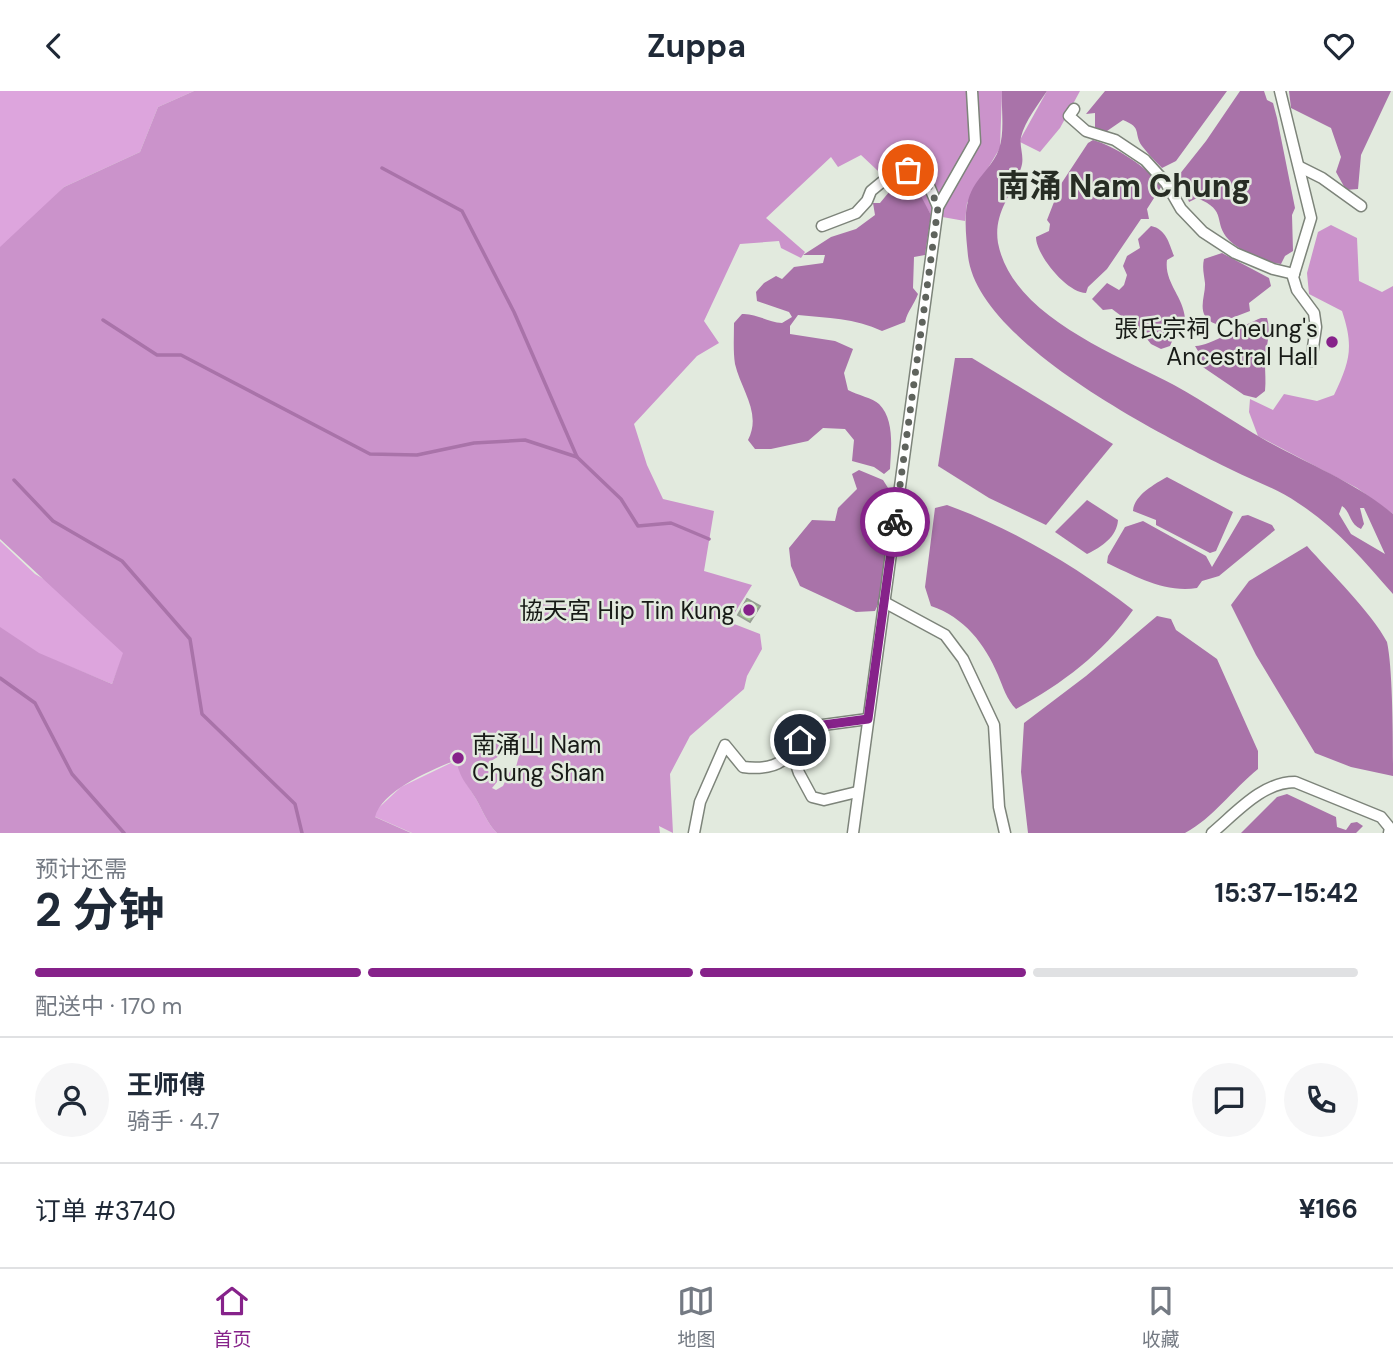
<!DOCTYPE html>
<html lang="zh">
<head>
<meta charset="utf-8">
<style>
	:root { --surface:#fff; --page:#f6f6f7; --text:#1f2937; --muted:#747a83; --line:#e0e1e3; --accent:#86228a }
	body { margin:0; font-family:"DM Sans","Noto Sans SC",sans-serif; background:var(--page); color:var(--text); height:100vh; display:flex; flex-direction:column; font-size:26px; white-space:nowrap }
	* { box-sizing:border-box; margin:0 }
	p { font-size:23px; color:var(--muted) }
	.icon { flex:none; width:38px; height:38px; fill:none; stroke:currentColor; stroke-width:2; stroke-linecap:round; stroke-linejoin:round }
	.map { position:relative; height:742px; overflow:hidden }
	.details { display:flex; flex-direction:column; background:var(--surface); flex:1 }
	.details>* { flex:none }
	.pin { position:absolute; display:grid; place-items:center; width:60px; height:60px; color:#fff; margin:-30px; border:4px solid #fff; border-radius:50%; box-shadow:0 2px 7px #0007 }
	.courier { position:absolute; display:grid; place-items:center; width:70px; height:70px; margin:-35px; border:5px solid #86228a; border-radius:50%; background:#fff; color:#222; box-shadow:0 2px 9px #0007 }
	.summary em { font-style:normal; font-weight:700 }
	.summary div { display:flex; flex-direction:column-reverse }
	.summary { display:flex; align-items:center; justify-content:space-between; height:119px; padding:0 35px }
	h1 { font-size:46px; font-weight:700; line-height:52px }
	.bar { display:grid; grid-template-columns:repeat(4,1fr); gap:10px 7px; align-content:center; height:84px; padding:0 35px }
	.bar i { height:9px; border-radius:5px; background:var(--line) }
	.bar .active { background:var(--accent) }
	.bar p { grid-column:span 4 }
	.line { display:flex; align-items:center; gap:18px; padding:0 35px; border-top:2px solid var(--line) }
	.line div { flex:1 }
	.round { display:grid; place-items:center; flex:none; width:74px; height:74px; border-radius:37px; background:var(--page) }
	header { display:flex; justify-content:space-between; align-items:center; height:91px; padding:0 35px; background:var(--surface); font-size:32px; font-weight:700 }
	.dock { display:flex; justify-content:space-around; align-items:center; height:98px; border-top:2px solid var(--line); background:var(--surface); font-size:19px; color:var(--muted) }
	.dock a { display:grid; justify-items:center; gap:4px }
	.dock .active { color:var(--accent) }
	.map>svg:first-child { display:block }
	.green { fill:#dda5dd }
	.forest { fill:#cb93cb; fill-rule:evenodd }
	.water { fill:#a973a9; fill-rule:evenodd }
	.lines { fill:none; stroke-linecap:round; stroke-linejoin:round }
	.stream { stroke:#a973a9; stroke-width:3.5 }
	.building { fill:#a2cf8e; stroke:#979e94; stroke-width:2 }
	.street-casing { stroke:#7d847a; stroke-width:13 }
	.street { stroke:#fff; stroke-width:10 }
	.done { stroke:#5f635d; stroke-width:7; stroke-dasharray:0 12.6 }
	.route { stroke:#86228a; stroke-width:9 }
	.poi-dot { fill:#86228a; stroke:#e2eade; stroke-width:2.5 }
	.labels { text-anchor:middle; dominant-baseline:central; stroke-width:5; stroke-linejoin:round; paint-order:stroke }
	.poi-label { font-size:24px; fill:#181b17; stroke:#e2eade; text-anchor:end }
	.district-label { font-size:32px; font-weight:bold; fill:#272d24; stroke:#e2eade }
</style>
</head>
<body>
<header><svg class="icon" aria-label="back" viewBox="0 0 24 24"><path d="M15 5l-7 7 7 7"/></svg>Zuppa<svg class="icon" aria-label="heart" viewBox="0 0 24 24"><path d="M12 20l-8-8c-3-5 5-10 8-4 3-6 11-1 8 4z"/></svg></header>
<div class="map">
<svg width="1393" height="742" viewBox="0 0 1393 742">
	<rect width="100%" height="100%" fill="#e2eade"/>
	<g class="green">
		<path d="M0,0H194L158,16L140,61L64,96L0,164Z"/>
		<path d="M0,450L35,483L77,507L124,562L112,593L32,560L0,538Z"/>
		<path d="M457,669C460,686 468,694 476,708C483,720 487,732 497,742H412L371,724L401,696Z"/>
	</g>
	<g class="forest">
		<path d="M194,0H1002L1000,57L967,112L965,130L931,124L913,94L894,95L861,64L838,76L831,66L766,127L805,161L801,167L781,157L779,150L740,153L704,230L719,252L697,265L634,333L647,374L663,408L714,420L704,480L752,494L729,531L760,543L762,558L747,585L744,598L690,645L670,683L673,742L659,735L660,742H497C487,732 483,720 476,708C466,691 461,690 456,669C432,679 382,699 375,726L411,742H0V536L39,562L112,593L123,562L0,448V156L64,96L140,61L158,16ZM520,661L516,676H512L503,695L496,699L492,697L497,691L498,683L490,680L491,670L501,664Z"/>
		<path d="M1047,0H1080L1060,37L1040,61L1020,51L1021,47Z"/>
		<path d="M1331,134L1357,147L1359,190L1382,201L1393,195V423L1357,397L1258,345L1249,321L1250,308L1273,319L1284,303L1317,310L1334,304C1350,270 1354,256 1342,220L1309,203L1307,182L1318,141Z"/>
	</g>
	<g class="water">
		<path d="M1002,0H1047C1038,14 1025,30 1021,46C1019,56 1025,66 1021,77C1013,103 993,121 998,152C1012,225 1116,263 1174,294C1205,311 1234,331 1265,349C1308,373 1355,391 1393,423V503C1363,469 1336,436 1298,412C1278,398 1254,390 1232,379C1160,343 978,252 968,165C966,143 962,117 973,97C980,84 994,73 999,58C1005,41 1001,18 1002,0ZM1342,415C1351,421 1349,433 1361,438L1364,433L1360,417H1364L1385,463L1351,443L1339,423Z"/>
		<path d="M1105,0H1227L1176,70L1162,77C1155,70 1148,63 1142,55C1133,42 1143,37 1123,29L1107,40L1095,39V22L1086,23Z"/>
		<path d="M1240,0H1264L1267,9L1273,12L1277,27L1295,117L1292,124L1293,160L1285,165L1281,173C1265,171 1241,161 1229,149C1212,131 1229,120 1197,107L1189,111L1179,84L1206,50Z"/>
		<path d="M1289,0H1391L1361,64L1358,98L1346,99L1336,81L1341,66L1331,37L1291,17Z"/>
		<path d="M1093,49C1113,54 1151,78 1161,96L1147,118L1149,128H1141L1107,178L1088,196L1086,202C1067,202 1036,164 1036,146L1049,140L1050,133L1047,129L1061,93L1088,52Z"/>
		<path d="M915,94L931,124L925,164L914,166L913,197L918,203C914,214 908,219 905,231L882,240C855,227 827,227 798,224L790,235V243L835,250L853,258L844,282L848,299C857,304 873,307 879,313C895,329 891,358 890,378L884,383L874,376L852,370L854,349L845,338L823,337L808,350L771,358H755L748,349C762,322 741,299 735,273C733,260 734,245 734,232L742,223C755,222 768,231 782,232L792,226L789,221L757,210L756,201L764,192L776,185L782,188L794,176L823,172L825,164H803L831,146L856,138L875,124L873,112H880L894,95Z"/>
		<path d="M1151,135C1166,138 1169,152 1174,165L1167,169C1164,191 1183,205 1185,227C1185,232 1182,238 1181,243L1173,248L1170,255L1161,258L1151,253L1140,239L1112,218L1103,219L1092,208L1107,192L1119,199L1124,194L1127,184L1123,175L1127,165L1140,157L1138,148Z"/>
		<path d="M1222,162L1269,187L1271,195L1249,212L1250,220L1216,233C1194,225 1206,205 1205,192C1204,183 1202,177 1204,168Z"/>
		<path d="M1261,227H1267C1272,242 1265,257 1265,272C1265,282 1266,290 1265,300L1256,307L1244,304L1194,270L1198,260L1195,255C1208,256 1245,233 1261,227Z"/>
		<path d="M955,267H972L1113,353L1046,434L989,407L938,375Z"/>
		<path d="M859,379L883,389L897,411L881,507L875,520L856,521L800,495L791,475L789,457L812,429L835,430L838,417L857,398L852,383Z"/>
		<path d="M1167,386L1233,421L1216,460L1210,462L1156,434V429L1133,420C1134,404 1155,393 1167,386Z"/>
		<path d="M1087,409L1118,429C1117,446 1101,456 1087,463L1055,441Z"/>
		<path d="M947,414C1013,438 1077,476 1133,519C1102,563 1063,592 1016,618C1007,609 1003,596 998,584C985,553 964,526 931,515L925,496L935,417Z"/>
		<path d="M1248,424L1272,434L1275,439L1219,485L1202,490L1197,497C1164,502 1135,485 1107,472L1108,465L1125,436L1143,430L1206,465L1212,476L1242,425Z"/>
		<path d="M1307,455C1329,480 1372,522 1387,551C1393,578 1393,652 1393,685L1351,676L1315,662L1256,564L1231,514L1249,490Z"/>
		<path d="M1157,525L1171,528L1176,539L1217,568L1258,660V678C1232,699 1213,727 1185,742H1028L1021,681L1024,632L1086,585Z"/>
		<path d="M1287,703L1336,726L1337,736L1346,739L1351,732L1357,731L1363,735L1356,742H1241L1277,706Z"/>
	</g>
	<g class="lines">
		<g class="stream">
			<path d="M382,77L462,120L514,221L577,366L621,408L638,435L671,432L709,448"/>
			<path d="M103,229L157,264H181L370,363L417,364L474,352L525,349L577,366"/>
			<path d="M14,389L53,430L122,470L190,548L202,623L295,713L302,742"/>
			<path d="M0,587L35,612L72,683L124,742"/>
		</g>
	</g>
	<path class="building" d="M747,508L760,515L750,531L738,524Z"/>
	<g class="lines">
		<g class="street-casing">
			<g id="street">
				<path d="M1280,0L1311,127L1293,186L1297,199L1314,222L1316,236L1311,270"/>
				<path d="M1074,18L1069,25L1086,40L1115,49L1145,69L1166,92L1181,118L1203,141L1235,162L1273,178L1294,183"/>
				<path d="M1300,76L1322,87L1361,115"/>
				<path d="M822,135L856,122L867,110L871,100L888,86L908,79L924,83L938,116"/>
				<path d="M884,511L945,544L963,568L994,634L999,716L1005,742"/>
				<path d="M792,662L799,682L812,706L824,709L857,701"/>
				<path d="M694,742L700,711L725,654L743,676C782,681 790,665 808,636L868,628"/>
				<path d="M853,742L938,116L975,51L972,0"/>
				<path d="M1212,742C1236,722 1262,691 1295,691L1381,726L1390,737L1389,742"/>
			</g>
		</g>
		<use href="#street" class="street"/>
	</g>
	<g class="lines">
		<path class="done" d="M895,431L938,116L924,83L908,79"/>
		<path class="route" d="M800,649L808,636L868,628L895,431"/>
	</g>
	<g class="poi-dot">
		<circle cx="1332" cy="251" r="7"/>
		<circle cx="749" cy="519" r="7"/>
		<circle cx="458" cy="667" r="7"/>
	</g>
	<g class="labels">
		<g class="poi-label">
			<text x="1318" y="237">張氏宗祠 Cheung's<tspan x="1318" dy="28">Ancestral Hall</tspan></text>
			<text x="735" y="519">協天宮 Hip Tin Kung</text>
			<text x="472" y="653" text-anchor="start">南涌山 Nam<tspan x="472" dy="28">Chung Shan</tspan></text>
		</g>
		<g class="district-label">
			<text x="1124" y="95">南涌 Nam Chung</text>
		</g>
	</g>
</svg>
<div class="pin" style="left:908px;top:79px;background:#ea580c"><svg class="icon" aria-label="bag" viewBox="0 0 24 24"><path d="M5 8h14l-1 12H6zM9 8a3 3 0 0 1 6 0"/></svg></div>
<div class="pin" style="left:800px;top:649px;background:#1f2937"><svg class="icon" aria-label="home" viewBox="0 0 24 24"><path d="M3 11l9-7 9 7M6 9v11h12V9"/></svg></div>
<div class="courier" style="left:895px;top:431px"><svg class="icon" aria-label="bike" viewBox="0 0 24 24"><circle cx="6" cy="16" r="4"/><circle cx="18" cy="16" r="4"/><path d="M6 16l4-8h5l3 8M10 8l3 8H6M13 5h3"/></svg></div>
</div>
<section class="details">
<div class="summary"><div><h1>2 分钟</h1><p>预计还需</p></div><em>15:37–15:42</em></div>
<div class="bar"><i class="active"></i><i class="active"></i><i class="active"></i><i></i><p>配送中 · 170 m</p></div>
<div class="line" style="height:126px"><a class="round"><svg class="icon" aria-label="person" viewBox="0 0 24 24"><circle cx="12" cy="8" r="4"/><path d="M4 21q1-7 8-7t8 7"/></svg></a><div><b>王师傅</b><p>骑手 · 4.7</p></div><a class="round"><svg class="icon" aria-label="chat" viewBox="0 0 24 24"><path d="M4 5h16v11H9l-5 4z"/></svg></a><a class="round"><svg class="icon" aria-label="phone" viewBox="0 0 24 24"><path d="M5 4h4l2 5-3 2q2 4 5 5l2-3 5 2v4C11 20 4 13 5 4z"/></svg></a></div>
<div class="line" style="height:91px"><div>订单 #3740</div><b>¥166</b></div>
</section>
<nav class="dock">
<a class="active"><svg class="icon" aria-label="home" viewBox="0 0 24 24"><path d="M3 11l9-7 9 7M6 9v11h12V9"/></svg>首页</a>
<a><svg class="icon" aria-label="map" viewBox="0 0 24 24"><path d="M3 6l6-2 6 2 6-2v14l-6 2-6-2-6 2zM9 4v14M15 6v14"/></svg>地图</a>
<a><svg class="icon" aria-label="saved" viewBox="0 0 24 24"><path d="M7 4h10v16l-5-4-5 4z"/></svg>收藏</a>
</nav>
</body>
</html>
